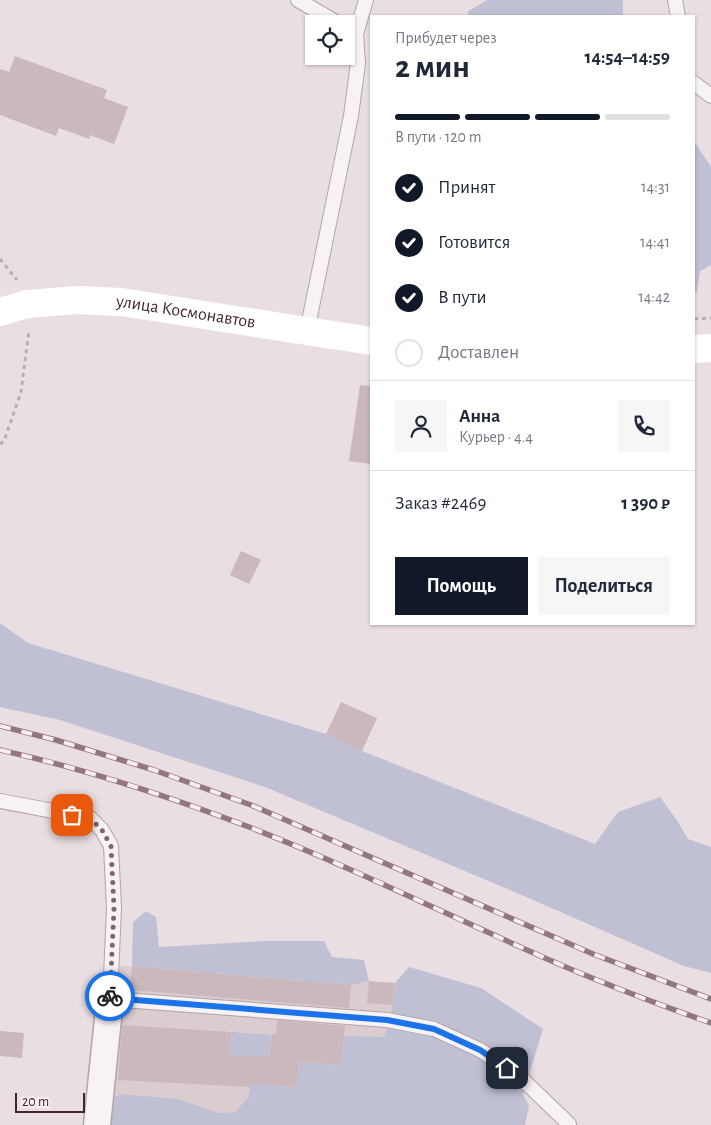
<!DOCTYPE html>
<html lang="ru">
<head>
<meta charset="utf-8">
<style>
	:root { --surface:#fff; --page:#f6f6f7; --text:#1f2937; --muted:#747a83; --line:#e0e1e3; --accent:#111827 }
	body { margin:0; font-family:"Alegreya Sans",sans-serif; background:var(--page); color:var(--text); height:100vh; display:flex; flex-direction:column; font-size:19px; white-space:nowrap }
	* { box-sizing:border-box; margin:0 }
	p { font-size:16px; color:var(--muted) }
	.icon { flex:none; width:28px; height:28px; fill:none; stroke:currentColor; stroke-width:2; stroke-linecap:round; stroke-linejoin:round }
	.map { position:relative; flex:1; overflow:hidden }
	.details { position:absolute; left:370px; top:15px; width:325px; height:610px; display:flex; flex-direction:column; background:var(--surface); border-radius:0px; box-shadow:0 1px 4px #0004 }
	.details>* { flex:none }
	.buttons { position:absolute; left:305px; top:15px; display:grid; gap:10px }
	.buttons a { display:grid; place-items:center; width:50px; height:50px; border-radius:0px; background:var(--surface); box-shadow:0 1px 4px #0004; font-size:25px }
	.scale { position:absolute; left:15px; bottom:12px; width:70px; box-sizing:border-box; padding-left:5px; border:2px solid #42262b; border-top:0; font-size:14px; line-height:18px; white-space:nowrap; color:#42262b; -webkit-text-stroke:4px #f7eef0; paint-order:stroke }
	.pin { position:absolute; display:grid; place-items:center; width:42px; height:42px; color:#fff; margin:-21px; border-radius:10px; box-shadow:0 2px 8px #0006 }
	.courier { position:absolute; display:grid; place-items:center; width:50px; height:50px; margin:-25px; border:4px solid #1a73e8; border-radius:50%; background:#fff; color:#222; box-shadow:0 1px 6px #0007 }
	.summary em { font-style:normal; font-weight:700 }
	.summary div { display:flex; flex-direction:column-reverse }
	.summary { display:flex; align-items:center; justify-content:space-between; height:85px; padding:0 25px }
	h1 { font-size:32px; font-weight:700; line-height:38px }
	.bar { display:grid; grid-template-columns:repeat(4,1fr); gap:8px 5px; align-content:center; height:60px; padding:0 25px }
	.bar i { height:6px; border-radius:4px; background:var(--line) }
	.bar .on { background:var(--accent) }
	.bar p { grid-column:span 4 }
	.line { display:flex; align-items:center; gap:12px; padding:0 25px; border-top:1px solid var(--line) }
	.line div { flex:1 }
	.round { display:grid; place-items:center; flex:none; width:52px; height:52px; border-radius:0px; background:var(--page) }
	ol { padding:0 25px; list-style:none }
	li { display:flex; align-items:center; gap:15px; height:55px }
	li p { margin-inline-start:auto }
	li .icon { padding:5px; border-radius:50%; background:var(--accent); color:#fff; stroke-width:4 }
	li:last-child { color:var(--muted) }
	li i { width:28px; height:28px; border:2px solid var(--line); border-radius:50% }
	.button { display:flex; gap:10px; margin-top:auto; padding:10px 25px }
	.button a { flex:1; height:58px; border-radius:0px; background:var(--accent); color:#fff; font-size:20px; font-weight:700; line-height:58px; text-align:center }
	.button a+a { background:var(--page); color:var(--text) }
	.map>svg:first-child { display:block }
	.built { fill:#dbcccf }
	.green { fill:#bfc0d4 }
	.building { fill:#cab8bc }
	.lines { fill:none; stroke-linecap:round; stroke-linejoin:round }
	.lane-casing { stroke:#b4a3a7; stroke-width:16 }
	.street-casing { stroke:#b4a3a7; stroke-width:29 }
	.path { stroke:#b9adaf; stroke-width:3; stroke-dasharray:4 4; stroke-linecap:butt }
	.lane { stroke:#f7f2f3; stroke-width:14 }
	.street { stroke:#f7f2f3; stroke-width:26 }
	.secondary { stroke:#fff; stroke-width:28 }
	.rail-casing { stroke:#94767d; stroke-width:5.5 }
	.rail { stroke:#f7eef0; stroke-width:4; stroke-dasharray:11; stroke-linecap:butt }
	.done { stroke:#7c666b; stroke-width:5; stroke-dasharray:0 9 }
	.route { stroke:#1a73e8; stroke-width:6 }
	.labels { text-anchor:middle; dominant-baseline:central; stroke-width:5; stroke-linejoin:round; paint-order:stroke }
	.street-label { font-size:18px; fill:#42262b; stroke:#f7eef0 }
</style>
</head>
<body>
<div class="map">
<svg width="711" height="1125" viewBox="0 0 711 1125">
	<rect width="100%" height="100%" fill="#e9dee1"/>
	<path class="built" d="M120,966L351,985L369,981L393,1005L384,1037L341,1065L297,1087L273,1085L252,1057L250,1087L248,1098L235,1112L219,1113L179,1099L122,1094L107,1099Z"/>
	<g class="green">
		<path d="M487,0H623V16H469L467,12Z"/>
		<path d="M694,141L711,167V265L700,271L697,292H694Z"/>
		<path d="M0,623L28,643L326,734L362,751L595,844L618,812L660,797L676,819L688,839L711,847V973L684,966L524,896L265,787L60,720L0,707Z"/>
		<path d="M146,911L156,917L159,947L265,941H324L332,957L364,960L369,981L351,985L132,966L133,922Z"/>
		<path d="M409,967L481,988L543,1029L523,1094L529,1106L525,1125H105L107,1099L122,1094L179,1099L219,1113L235,1112L248,1098L250,1087L252,1057L229,1055L231,1032L271,1035L269,1059L273,1085L297,1087L299,1061L341,1065L344,1036L384,1037L393,1005L395,983Z"/>
	</g>
	<g class="building">
		<path d="M15,56L107,90L104,98L128,107L114,144L90,135L89,139L59,128L56,136L0,115V69L9,72Z"/>
		<path d="M360,385L371,386V464L349,461Z"/>
		<path d="M241,551L261,560L249,584L230,575Z"/>
		<path d="M341,702L377,718L362,751L326,734Z"/>
		<path d="M132,966L351,985L349,1008L130,990Z"/>
		<path d="M369,981L395,983L393,1005L367,1003Z"/>
		<path d="M277,1020L345,1026L341,1065L299,1061L297,1087L250,1083V1087L118,1080L122,1025L231,1032L229,1055L269,1057L272,1034H276Z"/>
		<path d="M0,1031L24,1033L22,1058L0,1056Z"/>
	</g>
	<g class="lines">
		<g class="lane-casing">
			<g id="lane">
				<path d="M298,0L339,24"/>
				<path d="M675,0L678,16"/>
				<path d="M694,83L711,96"/>
				<path d="M307,331L351,116L358,63L356,34L366,0"/>
				<path d="M0,801L90,818L102,830L111,846L114,908L110,999L387,1020L434,1029L480,1050L520,1077L569,1124"/>
			</g>
		</g>
		<g class="street-casing">
			<path id="street" d="M97,1125L110,999"/>
		</g>
		<g class="path">
			<path d="M0,259L17,280"/>
			<path d="M694,319L711,318"/>
			<path d="M0,444L4,441L21,392L29,330"/>
		</g>
		<use href="#lane" class="lane"/>
		<use href="#street" class="street"/>
		<g class="secondary">
			<path id="s1" d="M0,312L27,304L77,300L121,302L371,341"/>
			<path d="M694,349L711,348"/>
		</g>
		<g class="rail-casing">
			<g id="rail">
				<path d="M0,726L56,740L154,770L251,805L593,954L711,999"/>
				<path d="M0,750C85,769 168,796 249,827C357,869 461,922 568,968C615,988 663,1006 711,1023"/>
			</g>
		</g>
		<use href="#rail" class="rail"/>
	</g>
	<g class="lines">
		<path class="done" d="M72,815L90,818L102,830L111,846L114,908L110,996"/>
		<path class="route" d="M110,996V998L387,1020L434,1029L480,1050L507,1068"/>
	</g>
	<g class="labels">
		<g class="street-label">
			<text stroke="none"><textPath href="#s1" startOffset="188">улица Космонавтов</textPath></text>
		</g>
	</g>
</svg>
<div class="buttons">
<a><svg class="icon" aria-label="locate" viewBox="0 0 24 24"><circle cx="12" cy="12" r="6"/><path d="M12 2v4M12 18v4M2 12h4M18 12h4"/></svg></a>
</div>
<div class="scale">20 m</div>
<div class="pin" style="left:72px;top:815px;background:#ea580c"><svg class="icon" aria-label="bag" viewBox="0 0 24 24"><path d="M5 8h14l-1 12H6zM9 8a3 3 0 0 1 6 0"/></svg></div>
<div class="pin" style="left:507px;top:1068px;background:#1f2937"><svg class="icon" aria-label="home" viewBox="0 0 24 24"><path d="M3 11l9-7 9 7M6 9v11h12V9"/></svg></div>
<div class="courier" style="left:110px;top:996px"><svg class="icon" aria-label="bike" viewBox="0 0 24 24"><circle cx="6" cy="16" r="4"/><circle cx="18" cy="16" r="4"/><path d="M6 16l4-8h5l3 8M10 8l3 8H6M13 5h3"/></svg></div>
<section class="details">
<div class="summary"><div><h1>2 мин</h1><p>Прибудет через</p></div><em>14:54–14:59</em></div>
<div class="bar"><i class="on"></i><i class="on"></i><i class="on"></i><i></i><p>В пути · 120 m</p></div>
<ol>
<li><svg class="icon" aria-label="check" viewBox="0 0 24 24"><path d="M5 12l5 5 9-10"/></svg>Принят<p>14:31</p></li>
<li><svg class="icon" aria-label="check" viewBox="0 0 24 24"><path d="M5 12l5 5 9-10"/></svg>Готовится<p>14:41</p></li>
<li><svg class="icon" aria-label="check" viewBox="0 0 24 24"><path d="M5 12l5 5 9-10"/></svg>В пути<p>14:42</p></li>
<li><i></i>Доставлен</li>
</ol>
<div class="line" style="height:90px"><a class="round"><svg class="icon" aria-label="person" viewBox="0 0 24 24"><circle cx="12" cy="8" r="4"/><path d="M4 21q1-7 8-7t8 7"/></svg></a><div><b>Анна</b><p>Курьер · 4.4</p></div><a class="round"><svg class="icon" aria-label="phone" viewBox="0 0 24 24"><path d="M5 4h4l2 5-3 2q2 4 5 5l2-3 5 2v4C11 20 4 13 5 4z"/></svg></a></div>
<div class="line" style="height:65px"><div>Заказ #2469</div><b>1 390 ₽</b></div>
<div class="button"><a>Помощь</a><a>Поделиться</a></div>
</section>
</div>
</body>
</html>
